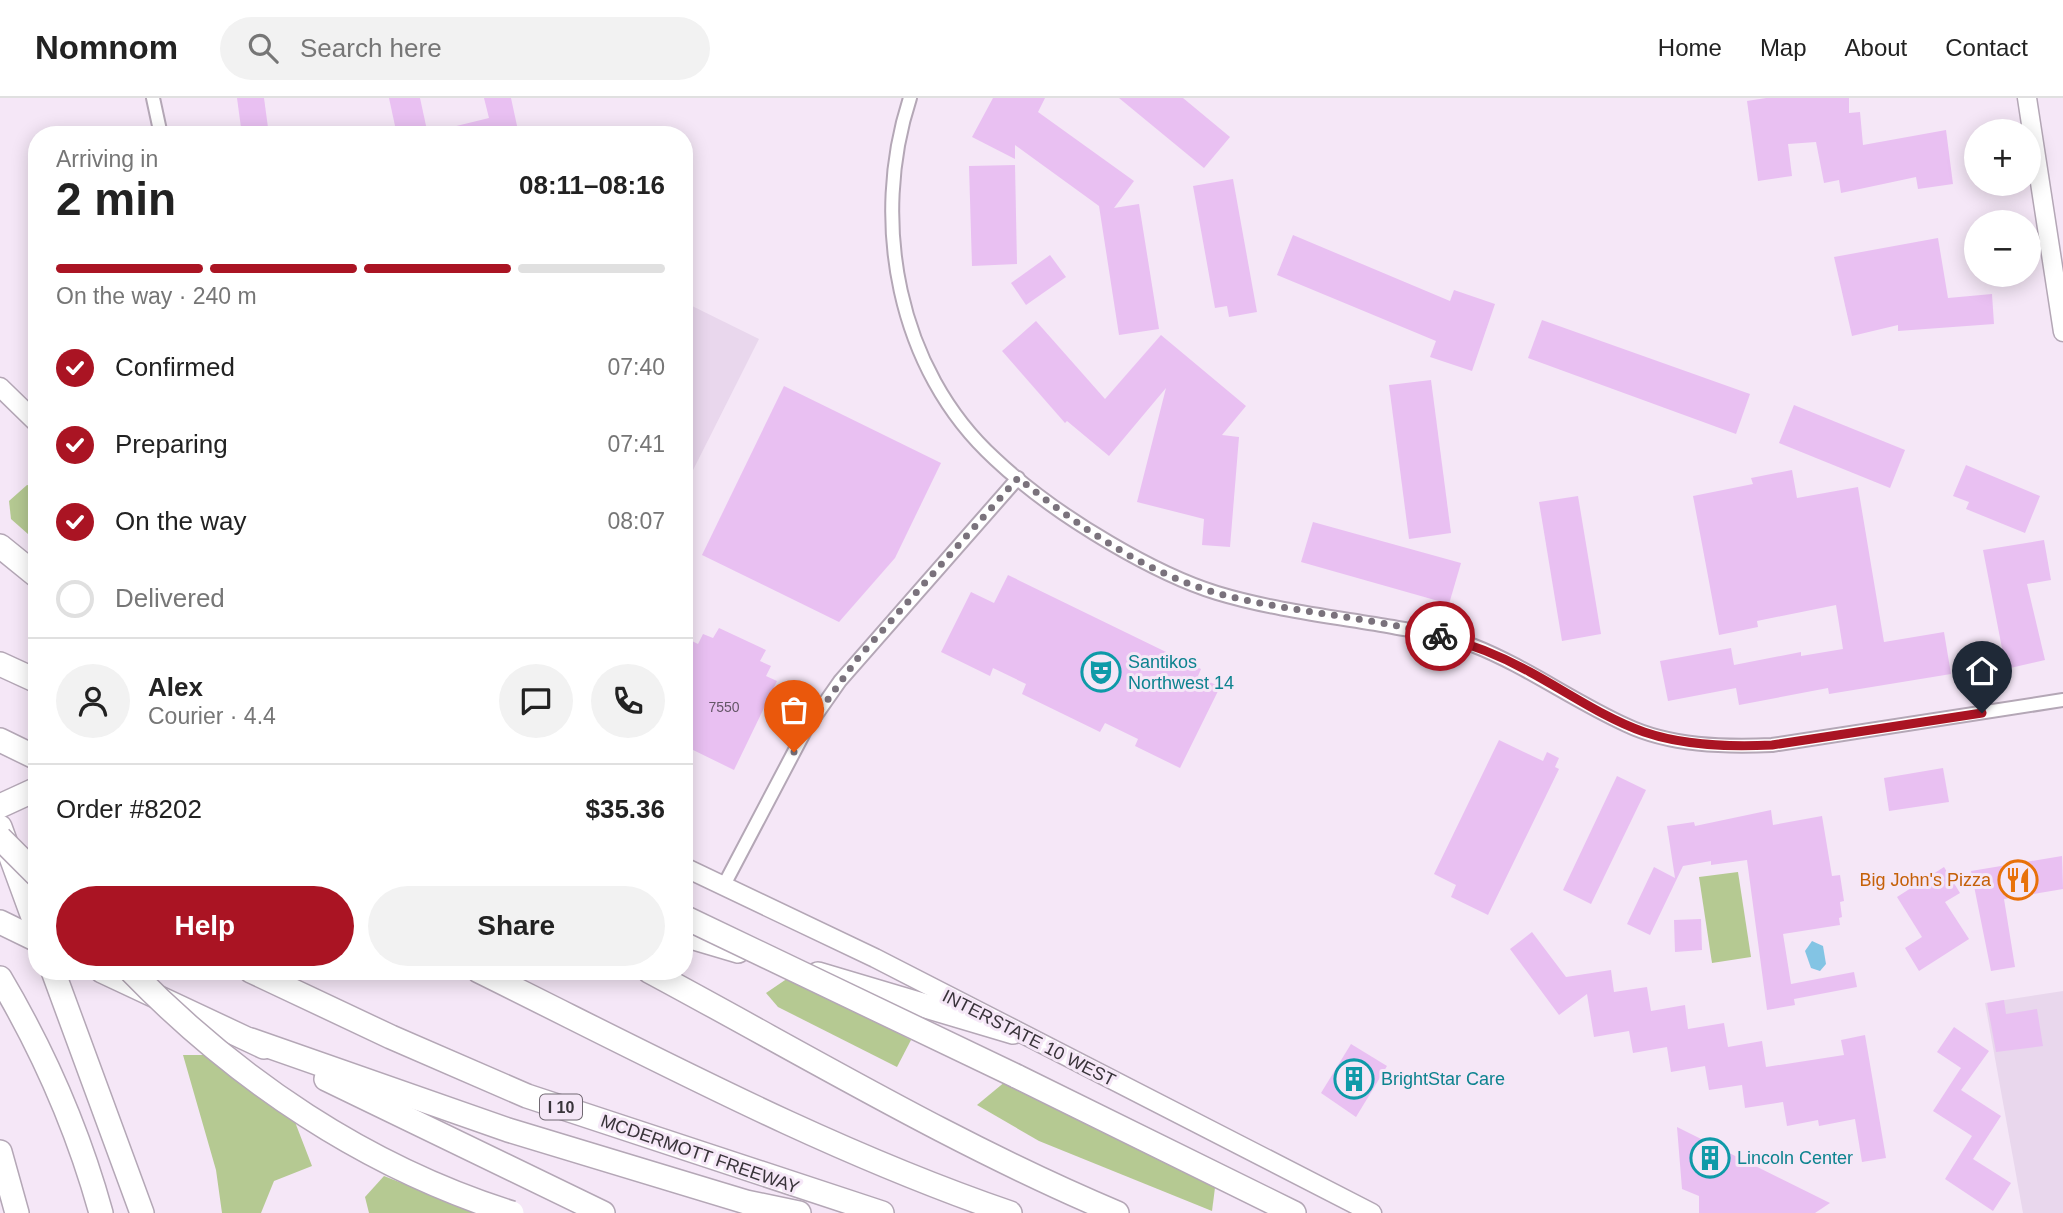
<!DOCTYPE html>
<html lang="en">
<head>
<meta charset="utf-8">
<style>
	:root { --surface:#fff; --page:#f2f2f2; --text:#222; --muted:#767676; --line:#e0e0e0; --accent:#aa1423 }
	body { margin:0; font-family:Arial,sans-serif; background:var(--page); color:var(--text); height:100vh; display:flex; flex-direction:column; font-size:26px; white-space:nowrap }
	* { box-sizing:border-box; margin:0 }
	p { font-size:23px; color:var(--muted) }
	.icon { flex:none; width:38px; height:38px; fill:none; stroke:currentColor; stroke-width:2; stroke-linecap:round; stroke-linejoin:round }
	.map { position:relative; flex:1; overflow:hidden }
	.details { position:absolute; left:28px; top:28px; width:665px; height:854px; display:flex; flex-direction:column; background:var(--surface); border-radius:28px; box-shadow:0 4px 18px #0003 }
	.details>* { flex:none }
	.fabs { position:absolute; left:1964px; top:21px; display:grid; gap:14px }
	.fabs a { display:grid; place-items:center; width:77px; height:77px; border-radius:50%; background:var(--surface); box-shadow:0 4px 18px #0003; font-size:35px }
	.pin { position:absolute; display:grid; place-items:center; width:60px; height:60px; color:#fff; margin:-72px -30px; border-radius:50% 50% 50% 0; rotate:-45deg; box-shadow:0 0 7px #0007 }
	.pin .icon { rotate:45deg }
	.courier { position:absolute; display:grid; place-items:center; width:70px; height:70px; margin:-35px; border:5px solid #aa1423; border-radius:50%; background:#fff; color:#222; box-shadow:0 2px 9px #0007 }
	.head em { font-style:normal; font-weight:700 }
	.head div { display:flex; flex-direction:column-reverse }
	.head { display:flex; align-items:center; justify-content:space-between; height:119px; padding:0 28px }
	h1 { font-size:46px; font-weight:700; line-height:52px }
	.bar { display:grid; grid-template-columns:repeat(4,1fr); gap:10px 7px; align-content:center; height:84px; padding:0 28px }
	.bar i { height:9px; border-radius:5px; background:var(--line) }
	.bar .current { background:var(--accent) }
	.bar p { grid-column:span 4 }
	.line { display:flex; align-items:center; gap:18px; padding:0 28px; border-top:2px solid var(--line) }
	.line div { flex:1 }
	.round { display:grid; place-items:center; flex:none; width:74px; height:74px; border-radius:37px; background:var(--page) }
	ol { padding:0 28px; list-style:none }
	li { display:flex; align-items:center; gap:21px; height:77px }
	li p { margin-inline-start:auto }
	li .icon { padding:7px; border-radius:50%; background:var(--accent); color:#fff; stroke-width:4 }
	li:last-child { color:var(--muted) }
	li i { width:38px; height:38px; border:4px solid var(--line); border-radius:50% }
	.button { display:flex; gap:14px; margin-top:auto; padding:14px 28px }
	.button a { flex:1; height:80px; border-radius:42px; background:var(--accent); color:#fff; font-size:28px; font-weight:700; line-height:80px; text-align:center }
	.button a+a { background:var(--page); color:var(--text) }
	header { display:flex; align-items:center; gap:42px; box-sizing:border-box; height:98px; padding:0 35px; background:var(--surface); border-bottom:2px solid var(--line) }
	header strong { font-size:33px }
	nav { display:flex; gap:38px; margin-inline-start:auto; font-size:24px }
	.search { width:490px; height:63px; background:var(--page); display:flex; align-items:center; gap:18px; box-sizing:border-box; padding:0 24px; border-radius:38px; color:var(--muted); font-size:26px }
	.map>svg:first-child { display:block }
	.built { fill:#e9d7ed }
	.green { fill:#b5c992 }
	.water { fill:#83c4e4 }
	.building { fill:#e9c0f2 }
	.lines { fill:none; stroke-linecap:round; stroke-linejoin:round }
	.street-casing { stroke:#b4a7b6; stroke-width:16 }
	.secondary-casing { stroke:#b4a7b6; stroke-width:21 }
	.highway-casing { stroke:#b4a7b6; stroke-width:26 }
	.street { stroke:#fff; stroke-width:12 }
	.secondary { stroke:#fff; stroke-width:18 }
	.highway { stroke:#fff; stroke-width:23 }
	.highway-bridge-casing { stroke:#b4a7b6; stroke-width:26; stroke-linecap:butt }
	.highway-bridge { stroke:#fff; stroke-width:23 }
	.done { stroke:#7a727c; stroke-width:7; stroke-dasharray:0 12.6 }
	.route { stroke:#aa1423; stroke-width:9 }
	.labels { text-anchor:middle; dominant-baseline:central; stroke-width:6; stroke-linejoin:round; paint-order:stroke }
	.number-label { font-size:14px; fill:#645667 }
	.shield { fill:#f5e7f7; stroke:#716972; stroke-width:2 }
	.shield-label { font-size:16px; font-weight:bold; fill:#383339 }
	.culture-label { font-size:18px; fill:#0d838f; stroke:#f5e7f7; text-anchor:start }
	.food-label { font-size:18px; fill:#c56008; stroke:#f5e7f7; text-anchor:end }
	.street-label { font-size:18px; fill:#383339; stroke:#f5e7f7 }
</style>
</head>
<body>
<header>
<strong>Nomnom</strong>
<div class="search"><svg class="icon" aria-label="search" viewBox="0 0 24 24"><circle cx="10" cy="10" r="6"/><path d="M15 15l6 6"/></svg>Search here</div>
<nav><a>Home</a><a>Map</a><a>About</a><a>Contact</a></nav>
</header>
<div class="map">
<svg width="2063" height="1115" viewBox="0 0 2063 1115">
	<rect width="100%" height="100%" fill="#f5e7f7"/>
	<g class="built">
		<path d="M684,204L759,241L684,390Z"/>
		<path d="M2063,893V1115H2023L1985,905Z"/>
	</g>
	<g class="green">
		<path d="M27,387L37,389V444L11,421L9,403Z"/>
		<path d="M1738,774L1751,859L1712,865L1699,779Z"/>
		<path d="M791,878L911,942L897,969L778,909L766,895Z"/>
		<path d="M183,957H208L295,1024L312,1068L274,1083L261,1115H222L216,1072Z"/>
		<path d="M1006,983L1216,1082L1212,1113L1039,1043L977,1007Z"/>
		<path d="M384,1078L478,1115H369L365,1099Z"/>
	</g>
	<path class="water" d="M1812,843L1823,848L1826,866L1820,873L1811,870L1805,853Z"/>
	<g class="building">
		<path d="M237,0H264L269,37H242Z"/>
		<path d="M389,0H420L428,37H397Z"/>
		<path d="M484,0H511L519,37H441L440,32L489,20Z"/>
		<path d="M993,0H1045L1038,14L1134,83L1114,110L1139,106L1159,231L1119,237L1099,108L1015,47V61L972,39Z"/>
		<path d="M1119,0H1183L1230,39L1204,70Z"/>
		<path d="M1766,0H1849V15L1860,14L1863,47L1946,32L1953,86L1918,91L1916,79L1841,95L1839,82L1824,85L1816,44L1788,46L1792,78L1758,83L1747,3Z"/>
		<path d="M1015,67L1017,166L972,168L969,68Z"/>
		<path d="M1233,81L1257,214L1229,219L1227,208L1215,210L1193,88Z"/>
		<path d="M1293,137L1450,203L1454,192L1495,206L1472,273L1430,259L1436,243L1277,177Z"/>
		<path d="M1938,140L1948,200L1992,196L1994,226L1898,233V227L1852,238L1834,159Z"/>
		<path d="M1050,157L1066,179L1026,207L1011,185Z"/>
		<path d="M1542,222L1750,296L1736,336L1528,260Z"/>
		<path d="M1036,223L1105,301L1161,237L1246,308L1222,337L1239,339L1230,449L1202,447L1204,421L1137,404L1166,290L1109,358L1067,323L1065,325L1002,253Z"/>
		<path d="M1431,282L1451,435L1409,441L1389,287Z"/>
		<path d="M784,288L941,365L895,460L839,524L702,457Z"/>
		<path d="M1794,307L1905,352L1890,390L1779,345Z"/>
		<path d="M1966,367L2040,398L2025,435L1966,411L1969,404L1953,398Z"/>
		<path d="M1792,372L1797,400L1858,389L1884,544L1944,534L1951,576L1829,596L1828,590L1739,607L1736,590L1668,603L1660,563L1731,550L1734,567L1801,554V558L1843,551L1836,507L1757,523L1758,529L1719,537L1693,398L1753,386L1751,380Z"/>
		<path d="M1578,398L1601,536L1562,543L1539,404Z"/>
		<path d="M1313,424L1461,465L1449,506L1301,464Z"/>
		<path d="M2044,442L2051,482L2027,486L2045,562L2006,571L1983,452Z"/>
		<path d="M1008,477L1201,571L1198,578L1220,589L1180,670L1135,648L1138,641L1105,625L1100,634L1022,596L1026,586L993,570L990,578L941,554L971,494L994,505Z"/>
		<path d="M719,530L766,552L760,563L771,568L766,578L777,583L734,672L689,650L693,640L684,635V539L698,546L703,536L713,540Z"/>
		<path d="M1499,642L1543,663L1547,654L1559,660L1555,669L1559,671L1488,817L1451,799L1456,787L1434,776Z"/>
		<path d="M1943,670L1949,704L1889,713L1884,680Z"/>
		<path d="M1617,678L1646,692L1591,806L1563,792Z"/>
		<path d="M1771,712L1773,727L1822,718L1832,778L1840,777L1844,803L1840,804L1842,819L1839,820L1840,827L1783,836L1791,886L1854,874L1857,889L1794,901L1795,907L1767,912L1747,762L1711,767V763L1683,768L1650,837L1627,826L1654,769L1675,780L1667,728L1694,724L1695,728Z"/>
		<path d="M2062,758L2063,791L2004,801L2015,869L1991,873L1971,773Z"/>
		<path d="M1944,769L1960,795L1945,804L1969,841L1919,873L1905,850L1922,839L1897,799Z"/>
		<path d="M1701,821L1702,852L1675,854L1674,822Z"/>
		<path d="M1532,834L1566,879L1611,872L1614,894L1647,889L1651,913L1685,907L1688,931L1724,925L1728,949L1762,943L1766,969L1844,957L1841,942L1865,937L1886,1060L1862,1064L1855,1021L1819,1028L1818,1022L1787,1028L1783,1004L1745,1010L1742,987L1709,992L1705,968L1671,974L1667,949L1633,955L1629,933L1594,939L1587,896L1559,917L1510,851Z"/>
		<path d="M2004,902L2006,916L2037,911L2043,948L1996,954L1987,905Z"/>
		<path d="M1954,929L1989,953L1961,992L2001,1018L1973,1061L2011,1085L1993,1113L1945,1081L1972,1038L1933,1013L1961,970L1937,954Z"/>
		<path d="M1351,946L1387,968L1356,1019L1321,995Z"/>
		<path d="M1677,1029L1830,1105L1815,1115H1699V1098L1682,1091Z"/>
	</g>
	<g class="lines">
		<g class="street-casing">
			<g id="street">
				<path d="M153,0L161,37"/>
				<path d="M910,0C870,122 897,272 995,361C1029,393 1069,421 1110,445C1144,465 1178,483 1217,495C1273,512 1335,519 1393,529C1419,534 1447,537 1472,547C1526,568 1573,603 1626,627C1670,648 1724,649 1772,647L2063,602"/>
				<path d="M724,787L805,633L840,583L1018,380"/>
			</g>
		</g>
		<g class="secondary-casing">
			<g id="secondary">
				<path d="M2027,0L2063,234"/>
				<path d="M0,289L37,325"/>
				<path d="M684,769L875,860L1372,1115"/>
			</g>
		</g>
		<g class="highway-casing">
			<g id="highway">
				<path d="M0,448L37,478"/>
				<path d="M0,566L37,583"/>
				<path d="M0,642L37,660"/>
				<path d="M0,708L37,691"/>
				<path d="M0,729L37,830"/>
				<path d="M0,824L37,842"/>
				<path d="M684,837L738,853"/>
				<path d="M53,873L142,1115"/>
				<path d="M102,873L264,949"/>
				<path d="M251,873L391,939L527,998L882,1115"/>
				<path d="M479,873C653,959 826,1052 1010,1115"/>
				<path d="M649,873C804,956 955,1047 1117,1115"/>
				<path d="M818,876L1013,934"/>
				<path d="M0,880C44,954 78,1032 101,1115"/>
				<path d="M251,942L508,1032L746,1104L799,1115"/>
				<path d="M1016,978L1294,1115"/>
				<path d="M326,981L603,1115"/>
				<path d="M0,1054L17,1115"/>
			</g>
		</g>
		<use href="#street" class="street"/>
		<use href="#secondary" class="secondary"/>
		<use href="#highway" class="highway"/>
		<g class="highway-bridge-casing">
			<g id="highway-bridge">
				<path d="M0,740L37,777"/>
				<path d="M684,819L1016,978"/>
				<path d="M131,873C237,982 366,1069 512,1115"/>
			</g>
		</g>
		<use href="#highway-bridge" class="highway-bridge"/>
	</g>
	<g class="lines">
		<path class="done" d="M794,654L805,633L858,560L1018,380C1078,428 1145,475 1220,496C1292,515 1368,518 1440,538"/>
		<path class="route" d="M1440,538C1471,546 1501,558 1530,574C1567,594 1604,620 1644,634C1685,648 1730,649 1772,647L1982,615"/>
	</g>
	<defs>
		<g id="theatre-ring" transform="scale(2.0125)"><circle r="9.5" fill="#f5e7f7" stroke="#0f9aa8" stroke-width="1.5"/><path d="M-5-5.5Q0-4 5-5.5V0Q5 5 0 6Q-5 5-5 0ZM-3.3-2.5H-1v1.5H-3.3ZM1-2.5H3.3v1.5H1ZM-2.8 1Q0 5.5 2.8 1Z" fill="#0f9aa8"/></g>
		<g id="restaurant-ring" transform="scale(2.0125)"><circle r="9.5" fill="#f5e7f7" stroke="#e8710a" stroke-width="1.5"/><path d="M-5-6h1v4h1v-4h1v4h1v-4h1v5L-1.5 .5V6h-2V.5L-5-1ZM5-6V6H3V1.5H1.5Q1.5-4 5-6Z" fill="#e8710a"/></g>
		<g id="building-ring" transform="scale(2.0125)"><circle r="9.5" fill="#f5e7f7" stroke="#0f9aa8" stroke-width="1.5"/><path d="M-4-6H4V6H1V3H-1V6H-4ZM-2.5-4.3h1.7v1.8h-1.7ZM.8-4.3h1.7v1.8H.8ZM-2.5-1h1.7V.8h-1.7ZM.8-1h1.7V.8H.8Z" fill="#0f9aa8"/></g>
	</defs>
	<g fill-rule="evenodd">
		<use href="#theatre-ring" x="1101" y="574"/>
		<use href="#restaurant-ring" x="2018" y="782"/>
		<use href="#building-ring" x="1354" y="981"/>
		<use href="#building-ring" x="1710" y="1060"/>
	</g>
	<g class="labels">
		<g class="number-label">
			<text x="724" y="609">7550</text>
		</g>
		<rect class="shield" x="540" y="996.5" width="42" height="25" rx="5"/>
		<g class="shield-label">
			<text x="561" y="1009">I 10</text>
		</g>
		<g class="culture-label">
			<text x="1128" y="564">Santikos<tspan x="1128" dy="21">Northwest 14</tspan></text>
			<text x="1381" y="981">BrightStar Care</text>
			<text x="1737" y="1060">Lincoln Center</text>
		</g>
		<g class="food-label">
			<text x="1991" y="782">Big John's Pizza</text>
		</g>
		<g class="street-label">
			<text transform="translate(1029 940) rotate(27)">INTERSTATE 10 WEST</text>
			<text transform="translate(700 1056) rotate(19)">MCDERMOTT FREEWAY</text>
		</g>
	</g>
</svg>
<div class="fabs">
<a>+</a>
<a>−</a>
</div>
<div class="pin" style="left:794px;top:654px;background:#ea580c"><svg class="icon" aria-label="bag" viewBox="0 0 24 24"><path d="M5 8h14l-1 12H6zM9 8a3 3 0 0 1 6 0"/></svg></div>
<div class="pin" style="left:1982px;top:615px;background:#1f2937"><svg class="icon" aria-label="home" viewBox="0 0 24 24"><path d="M3 11l9-7 9 7M6 9v11h12V9"/></svg></div>
<div class="courier" style="left:1440px;top:538px"><svg class="icon" aria-label="bike" viewBox="0 0 24 24"><circle cx="6" cy="16" r="4"/><circle cx="18" cy="16" r="4"/><path d="M6 16l4-8h5l3 8M10 8l3 8H6M13 5h3"/></svg></div>
<section class="details">
<div class="head"><div><h1>2 min</h1><p>Arriving in</p></div><em>08:11–08:16</em></div>
<div class="bar"><i class="current"></i><i class="current"></i><i class="current"></i><i></i><p>On the way · 240 m</p></div>
<ol>
<li><svg class="icon" aria-label="check" viewBox="0 0 24 24"><path d="M5 12l5 5 9-10"/></svg>Confirmed<p>07:40</p></li>
<li><svg class="icon" aria-label="check" viewBox="0 0 24 24"><path d="M5 12l5 5 9-10"/></svg>Preparing<p>07:41</p></li>
<li><svg class="icon" aria-label="check" viewBox="0 0 24 24"><path d="M5 12l5 5 9-10"/></svg>On the way<p>08:07</p></li>
<li><i></i>Delivered</li>
</ol>
<div class="line" style="height:126px"><a class="round"><svg class="icon" aria-label="person" viewBox="0 0 24 24"><circle cx="12" cy="8" r="4"/><path d="M4 21q1-7 8-7t8 7"/></svg></a><div><b>Alex</b><p>Courier · 4.4</p></div><a class="round"><svg class="icon" aria-label="chat" viewBox="0 0 24 24"><path d="M4 5h16v11H9l-5 4z"/></svg></a><a class="round"><svg class="icon" aria-label="phone" viewBox="0 0 24 24"><path d="M5 4h4l2 5-3 2q2 4 5 5l2-3 5 2v4C11 20 4 13 5 4z"/></svg></a></div>
<div class="line" style="height:91px"><div>Order #8202</div><b>$35.36</b></div>
<div class="button"><a>Help</a><a>Share</a></div>
</section>
</div>
</body>
</html>
